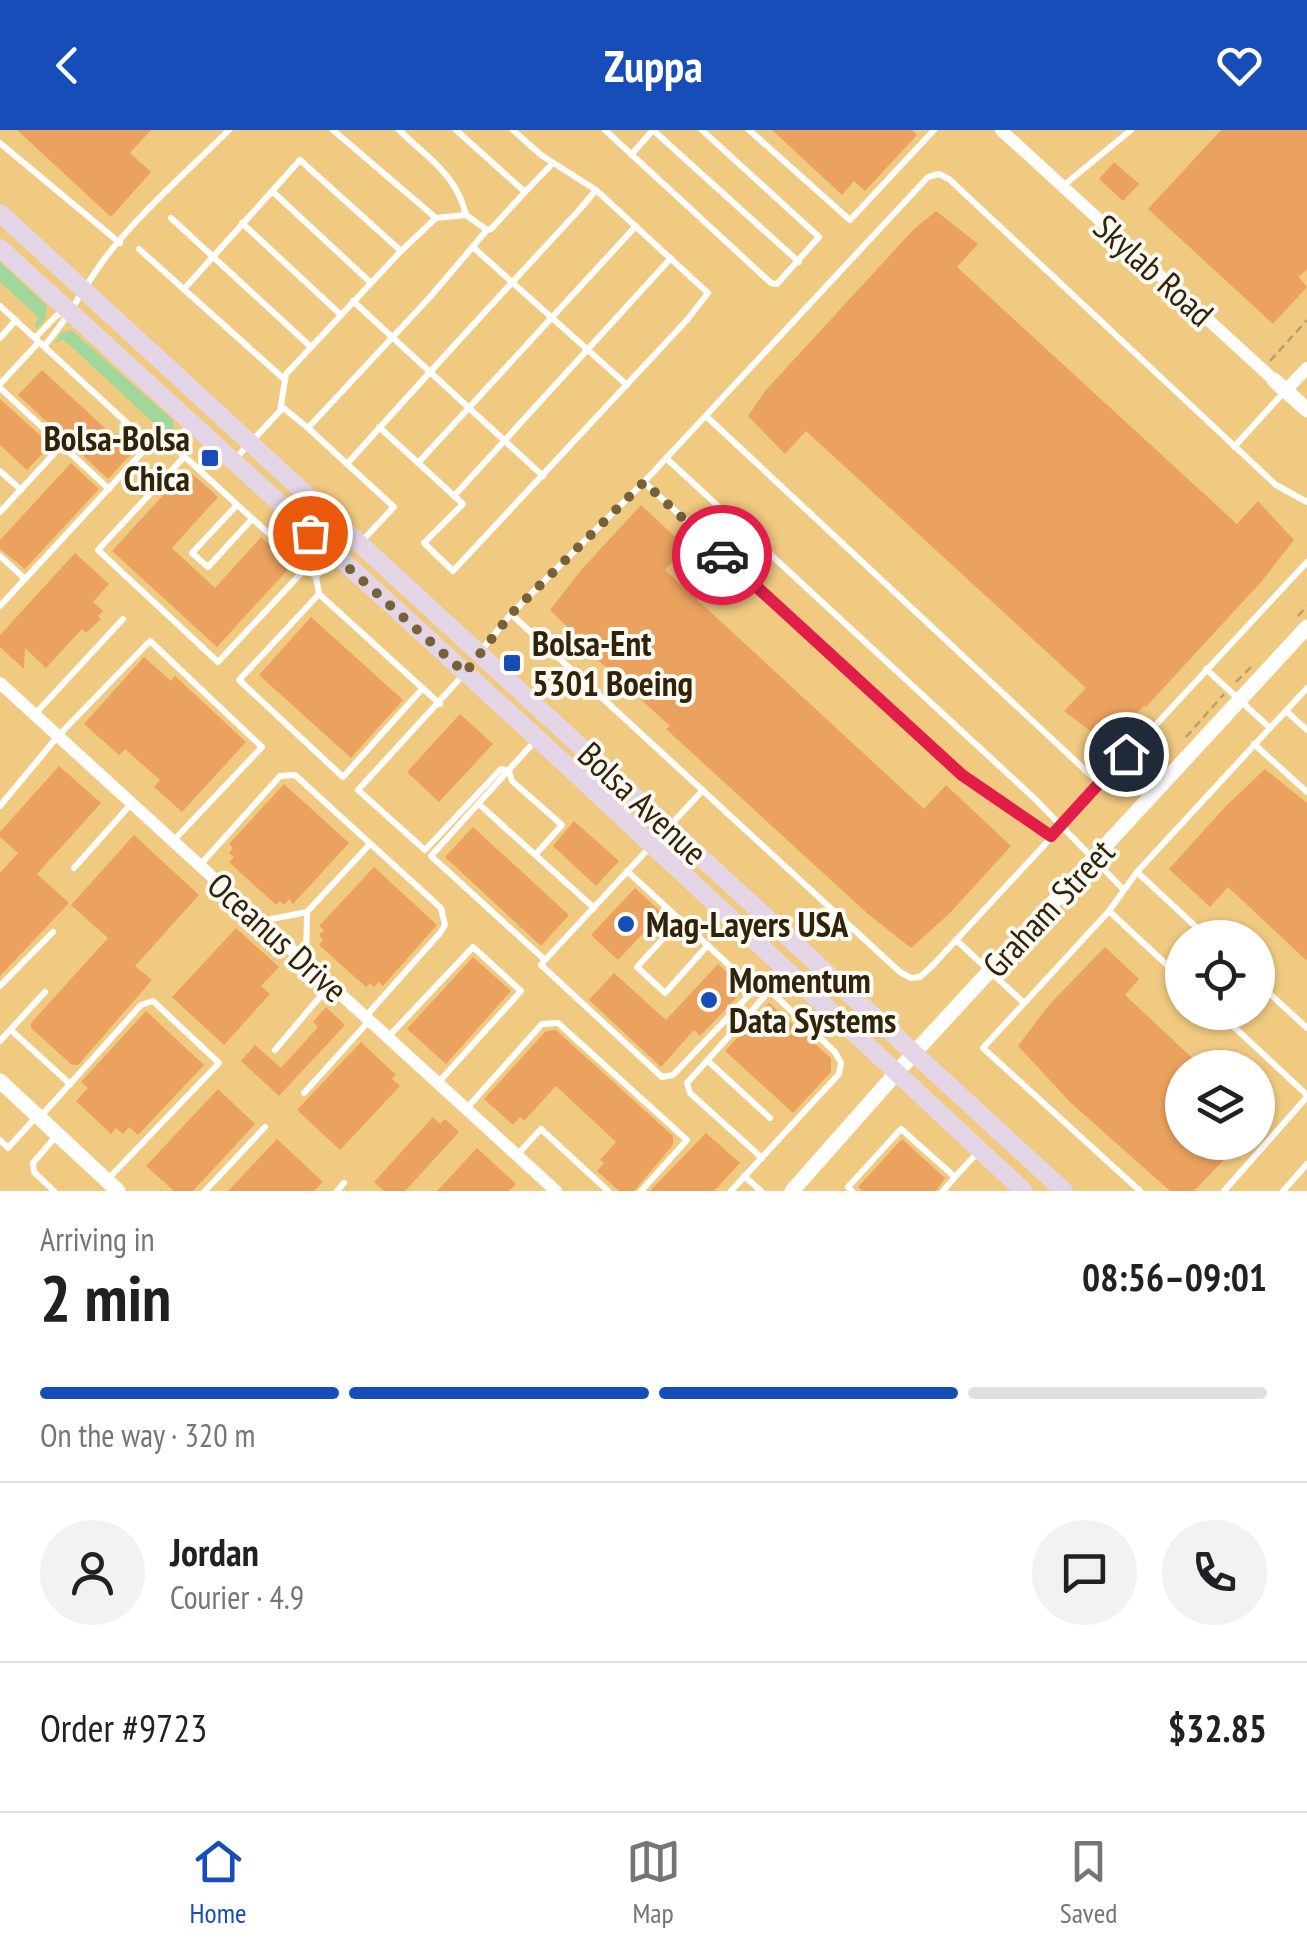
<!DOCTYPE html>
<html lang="en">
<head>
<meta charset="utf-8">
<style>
	:root { --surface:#fff; --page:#f2f2f2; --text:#202124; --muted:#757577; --line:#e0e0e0; --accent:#164db9 }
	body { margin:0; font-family:"PT Sans Narrow",sans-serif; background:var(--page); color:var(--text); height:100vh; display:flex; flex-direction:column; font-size:38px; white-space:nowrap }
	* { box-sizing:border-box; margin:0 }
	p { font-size:32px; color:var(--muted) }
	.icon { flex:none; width:55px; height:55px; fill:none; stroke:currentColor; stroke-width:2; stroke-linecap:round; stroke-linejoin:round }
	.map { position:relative; height:1061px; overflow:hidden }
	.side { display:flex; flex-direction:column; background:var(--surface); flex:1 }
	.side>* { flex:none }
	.controls { position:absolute; left:1165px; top:790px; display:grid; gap:20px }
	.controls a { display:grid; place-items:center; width:110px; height:110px; border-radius:50%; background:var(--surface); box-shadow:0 2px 8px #0004; font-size:50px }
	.pin { position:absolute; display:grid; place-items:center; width:85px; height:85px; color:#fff; margin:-42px; border:5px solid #fff; border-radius:50%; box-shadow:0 2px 10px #0007 }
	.courier { position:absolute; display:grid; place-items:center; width:100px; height:100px; margin:-50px; border:8px solid #e11d48; border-radius:50%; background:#fff; color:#222; box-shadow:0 2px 12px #0007 }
	.overview em { font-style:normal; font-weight:800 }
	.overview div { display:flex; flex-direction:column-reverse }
	.overview { display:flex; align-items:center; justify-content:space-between; height:170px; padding:0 40px }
	h1 { font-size:65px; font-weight:800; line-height:75px }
	.bar { display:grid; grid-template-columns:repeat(4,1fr); gap:15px 10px; align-content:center; height:120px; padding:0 40px }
	.bar i { height:12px; border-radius:8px; background:var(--line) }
	.bar .current { background:var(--accent) }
	.bar p { grid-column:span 4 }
	.line { display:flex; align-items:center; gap:25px; padding:0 40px; border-top:2px solid var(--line) }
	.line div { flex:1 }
	.round { display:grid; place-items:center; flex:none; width:105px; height:105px; border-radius:52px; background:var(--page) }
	header { display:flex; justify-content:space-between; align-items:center; height:130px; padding:0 40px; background:var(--accent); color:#fff; font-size:45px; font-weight:800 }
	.tabs { display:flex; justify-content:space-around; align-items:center; height:140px; border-top:2px solid var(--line); background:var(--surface); font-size:28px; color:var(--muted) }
	.tabs a { display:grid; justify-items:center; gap:5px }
	.tabs .current { color:var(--accent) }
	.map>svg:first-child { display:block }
	.built { fill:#f1ca82; fill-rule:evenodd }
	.green { fill:#a1d79b }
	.building { fill:#eba25e }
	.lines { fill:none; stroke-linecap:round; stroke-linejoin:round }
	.path { stroke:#bb9e69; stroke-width:2.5; stroke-dasharray:8 5; stroke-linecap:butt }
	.service { stroke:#fff; stroke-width:6 }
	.minor { stroke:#fff; stroke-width:12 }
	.tertiary { stroke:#fff; stroke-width:15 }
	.secondary { stroke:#e3d5e5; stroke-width:18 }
	.done { stroke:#766139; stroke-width:10; stroke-dasharray:0 18 }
	.route { stroke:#e11d48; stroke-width:12 }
	.poi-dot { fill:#164db9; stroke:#fefaf4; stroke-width:4 }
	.labels { text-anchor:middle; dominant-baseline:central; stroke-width:8; stroke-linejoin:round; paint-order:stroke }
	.street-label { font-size:35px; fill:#302308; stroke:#fefaf4 }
	.poi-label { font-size:35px; font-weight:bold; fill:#302308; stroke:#fefaf4; text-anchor:start }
</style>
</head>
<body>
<header><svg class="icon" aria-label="back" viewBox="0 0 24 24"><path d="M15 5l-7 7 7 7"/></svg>Zuppa<svg class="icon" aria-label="heart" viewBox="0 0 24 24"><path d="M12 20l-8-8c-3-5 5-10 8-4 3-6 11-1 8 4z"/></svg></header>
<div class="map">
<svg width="1307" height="1061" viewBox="0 0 1307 1061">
	<rect width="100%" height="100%" fill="#f8d494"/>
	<path class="built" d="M0,0H1307V1061H0ZM1182,808H1258V882H1182ZM1182,938H1258V1012H1182Z"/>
	<g class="green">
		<path d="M0,132L47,176L45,189L37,198L34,195L39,188L0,152Z"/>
		<path d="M71,200L173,290L174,298L161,312L153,305L159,298L63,209L54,214L61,203Z"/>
	</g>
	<g class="building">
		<path d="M17,0H151L130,23L151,42L111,87Z"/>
		<path d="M772,0H912L917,5L865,61L854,51L842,65Z"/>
		<path d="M1221,0H1307V139L1299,147L1307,157L1273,194L1148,79Z"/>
		<path d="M1114,32L1139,54L1123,71L1099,49Z"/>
		<path d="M936,81L978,114L957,137L1237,394L1258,371L1294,410L1261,452L1146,577L1144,576L1106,613L1064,581L1086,558L806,301L785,324L748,286L765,261L914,99Z"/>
		<path d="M42,240L132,323L108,349L18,265Z"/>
		<path d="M0,269L51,315L27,340L0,315Z"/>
		<path d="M71,333L99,359L25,439L0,419V410Z"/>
		<path d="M187,339L218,367L172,418L215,458L261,407L292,435L217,517L112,421Z"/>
		<path d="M641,375L686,417L665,440L924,679L946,655L1011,716L950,783L911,818L868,784L666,599L670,596L587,520L589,518L550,480L582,439Z"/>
		<path d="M75,423L109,454L93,472L103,481L98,486L101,489L86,503L82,499L46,538L25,518L24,539L0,517V505Z"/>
		<path d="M311,487L403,570L351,628L259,545Z"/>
		<path d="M144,527L171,551L175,546L246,612L182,682L154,657L160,650L125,619L119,625L84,594Z"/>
		<path d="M460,584L493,614L439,672L407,642Z"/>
		<path d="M59,636L101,673L37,744L69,773L0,846V743L18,723L0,707V702Z"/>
		<path d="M1265,639L1307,673V831L1228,757L1210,777L1169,739L1225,677Z"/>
		<path d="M284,654L349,713L293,774L289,769L284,775L280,771L276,775L229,732L234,727L229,723L233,718L229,714Z"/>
		<path d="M574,691L619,731L596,756L553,716Z"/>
		<path d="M473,697L569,785L541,816L445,727Z"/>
		<path d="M134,705L199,765L135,836L152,850L78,935H72L31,898V893L108,808L71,775Z"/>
		<path d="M374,737L437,795L383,856L379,852L374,857L370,853L366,857L319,815L323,810L319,805L324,800L319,796Z"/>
		<path d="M635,758L662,783L618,830L591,805Z"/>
		<path d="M236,798L279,837L261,856L270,864L224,915L172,867Z"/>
		<path d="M1105,817L1139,849L1125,865L1203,938H1182V1012H1241L1194,1061H1170L1071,973L1018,916L1049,875Z"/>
		<path d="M473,827L511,861L446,934L407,899Z"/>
		<path d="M718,834L745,859L700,906L694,900L661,937L589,870L614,843L666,890Z"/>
		<path d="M769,873L831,928V942L793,983L725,921Z"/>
		<path d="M326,877L345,895L279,966L241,931L255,915L281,938L318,897L313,892Z"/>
		<path d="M146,881L204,935L138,1005L129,997L123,1004L116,998L111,1004L76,971L88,958L81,952Z"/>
		<path d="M556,900L673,1006V1015L634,1061H619L597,1041L604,1033L600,1030L616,1012L556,956L524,991L520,987L513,995L484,969L546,901Z"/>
		<path d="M361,912L396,945L392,949L400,956L340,1020L297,980Z"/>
		<path d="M218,959L255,994L193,1061H174L146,1036Z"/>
		<path d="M433,987L440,994L445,989L459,1002L405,1061H384L374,1052Z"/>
		<path d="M706,1003L740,1033L714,1061H650Z"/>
		<path d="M277,1009L323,1052L314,1061H228Z"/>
		<path d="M902,1009L945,1048L936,1061H862L858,1057Z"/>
		<path d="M477,1018L516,1054L509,1061H437Z"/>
	</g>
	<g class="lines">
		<g class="path">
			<path d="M1270,231L1307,190"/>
			<path d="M1298,486L1307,476"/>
			<path d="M1236,552L1252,536"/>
			<path d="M1186,607L1224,564"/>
		</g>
		<g class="service">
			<path d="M333,0L436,88"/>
			<path d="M399,0C428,28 456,44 466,85"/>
			<path d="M513,0L541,25L596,60"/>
			<path d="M605,0L771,153L777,154L819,107L702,0"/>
			<path d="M653,0L799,132"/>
			<path d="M749,0L850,90L934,0"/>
			<path d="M0,13L120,113"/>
			<path d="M631,25L653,0"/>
			<path d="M1063,56L1131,0"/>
			<path d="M272,61L370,152"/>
			<path d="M525,62L553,33"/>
			<path d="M171,88L311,217"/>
			<path d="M242,93L340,184"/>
			<path d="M474,118L627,255"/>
			<path d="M139,119L284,249"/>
			<path d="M184,159L300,30L401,121L436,88L466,85L487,100L491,99L525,62L456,0"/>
			<path d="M353,171L543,346"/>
			<path d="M0,176L153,317H169L189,296"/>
			<path d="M0,208L16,190"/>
			<path d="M35,208L56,186L67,181"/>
			<path d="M44,216C65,193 78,167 96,141C127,94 188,41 229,0"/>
			<path d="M0,254L39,212"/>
			<path d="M0,258L109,359"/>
			<path d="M281,276L308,298L430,167L487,100"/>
			<path d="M706,286L1099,653"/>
			<path d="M308,298L394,377L361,412"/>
			<path d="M172,315L316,447"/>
			<path d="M1234,317L1285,261"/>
			<path d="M185,326L98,420L218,532L306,438"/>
			<path d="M236,328L280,281L286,244L401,121"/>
			<path d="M666,328L1034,668L1123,759"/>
			<path d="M418,333L636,96"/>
			<path d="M347,334C424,248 502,163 581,78L596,60L708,163L687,190L453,441L424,413L463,374L379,297"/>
			<path d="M0,341L21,360"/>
			<path d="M644,352L962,645L1051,706"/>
			<path d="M454,366L671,128"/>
			<path d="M237,375L192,423L208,437L252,389"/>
			<path d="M0,382L62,315"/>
			<path d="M0,426L25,449"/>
			<path d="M335,426L316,447L319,464L440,574"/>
			<path d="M319,464L239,550L343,647L423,558"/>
			<path d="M0,476L150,314"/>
			<path d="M511,484L900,842L911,848L920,847L933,835L1307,432"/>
			<path d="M480,522L511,484L644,352L928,47L939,44L949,49L1276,355L1307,372"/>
			<path d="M1206,539L1270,598L1286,581"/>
			<path d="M465,543L358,660L425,720L501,639L509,641L512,651L562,695L536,724"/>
			<path d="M1307,558L1286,581L1307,600"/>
			<path d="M36,583L123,489"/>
			<path d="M535,611L431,726L545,830L541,835L662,947L673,945L755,859L766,857L782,838"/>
			<path d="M1254,614L1307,662"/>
			<path d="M480,675L594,778"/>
			<path d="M0,676L58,606L150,511L262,617L174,710"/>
			<path d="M200,735L280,646L295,645L441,778L445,795L440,803L366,886"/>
			<path d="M74,738L131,674"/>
			<path d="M627,741L755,859"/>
			<path d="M1137,742L1208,808"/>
			<path d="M1109,781L1182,849"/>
			<path d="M680,790L637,837L665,863L708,815"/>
			<path d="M262,791L307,782L370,714"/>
			<path d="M956,810L1024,873"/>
			<path d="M545,830L703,660"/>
			<path d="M306,831L307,782"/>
			<path d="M1258,853L1307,898"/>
			<path d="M0,856L53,802"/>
			<path d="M1218,882L1307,965"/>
			<path d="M11,900L70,954"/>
			<path d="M389,906L473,817L521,861L438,953"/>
			<path d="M0,911L45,862"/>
			<path d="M275,920L330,855"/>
			<path d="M708,931L770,988"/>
			<path d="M304,963L369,891"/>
			<path d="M466,979L542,894L558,893L687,1010L641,1061"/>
			<path d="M42,985L141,875L153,871L219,933L108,1049"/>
			<path d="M0,1010L8,1018L36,987"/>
			<path d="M517,1025L541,999L608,1061"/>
			<path d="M744,1046L761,1061"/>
			<path d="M54,1061L34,1042L33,1033L57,1005"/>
			<path d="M205,1061L265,997"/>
			<path d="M337,1061L344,1053"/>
			<path d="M731,1061L839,944L841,933L835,922L766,857L764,867L687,953L690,963L762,1028"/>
			<path d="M852,1061L848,1057L901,999L955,1047L979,1021"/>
			<path d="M943,1061L955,1047"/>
			<path d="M1140,1061L983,918L1109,781L1137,742L1270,598"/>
			<path d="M1224,1061L1307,967"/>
			<path d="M1283,1061L1307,1034"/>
		</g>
		<g class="minor">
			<path d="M1001,0L1274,250"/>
			<path d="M1286,260L1307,238"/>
			<path d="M0,553L556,1061"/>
		</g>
		<g class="tertiary">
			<path d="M1274,250L1307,280"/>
			<path d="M0,951L118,1061"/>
			<path d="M792,1061L914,923L1307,497"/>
		</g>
		<g class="secondary">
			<path d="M0,83L1064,1061"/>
			<path d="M0,118L537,608L1024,1061"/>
		</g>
	</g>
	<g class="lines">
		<path class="done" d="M310,403L465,543L511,484L644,352L722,425"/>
		<path class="route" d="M722,425L962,645L1051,706L1126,624"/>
	</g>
	<g class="poi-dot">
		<rect x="200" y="318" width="20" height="20" rx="5"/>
		<rect x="502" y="523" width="20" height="20" rx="5"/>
		<circle cx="626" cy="794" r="10"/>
		<circle cx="709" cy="870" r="10"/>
	</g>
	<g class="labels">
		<g class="street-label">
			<text transform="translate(1154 140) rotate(42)">Skylab Road</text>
			<text transform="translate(643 673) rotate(43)">Bolsa Avenue</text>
			<text transform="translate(1048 778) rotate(-47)">Graham Street</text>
			<text transform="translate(278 807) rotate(42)">Oceanus Drive</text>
		</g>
		<g class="poi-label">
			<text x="190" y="308" text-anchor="end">Bolsa-Bolsa<tspan x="190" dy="40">Chica</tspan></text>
			<text x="532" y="513">Bolsa-Ent<tspan x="532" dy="40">5301 Boeing</tspan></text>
			<text x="646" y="794">Mag-Layers USA</text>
			<text x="729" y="850">Momentum<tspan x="729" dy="40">Data Systems</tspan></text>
		</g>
	</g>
</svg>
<div class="controls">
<a><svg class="icon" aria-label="locate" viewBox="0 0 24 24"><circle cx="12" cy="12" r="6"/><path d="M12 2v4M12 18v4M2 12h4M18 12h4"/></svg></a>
<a><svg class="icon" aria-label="layers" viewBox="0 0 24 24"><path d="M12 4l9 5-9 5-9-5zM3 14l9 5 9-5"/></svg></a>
</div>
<div class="pin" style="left:310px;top:403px;background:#ea580c"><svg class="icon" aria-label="bag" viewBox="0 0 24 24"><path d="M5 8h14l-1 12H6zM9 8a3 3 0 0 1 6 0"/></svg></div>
<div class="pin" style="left:1126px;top:624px;background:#1f2937"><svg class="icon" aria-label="home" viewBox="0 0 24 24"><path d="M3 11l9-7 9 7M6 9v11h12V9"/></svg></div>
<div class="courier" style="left:722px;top:425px"><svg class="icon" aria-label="car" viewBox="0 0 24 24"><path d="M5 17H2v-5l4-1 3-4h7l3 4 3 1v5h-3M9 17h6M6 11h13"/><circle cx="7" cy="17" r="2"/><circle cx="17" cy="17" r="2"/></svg></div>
</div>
<section class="side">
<div class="overview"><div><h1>2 min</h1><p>Arriving in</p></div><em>08:56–09:01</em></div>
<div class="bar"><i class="current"></i><i class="current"></i><i class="current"></i><i></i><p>On the way · 320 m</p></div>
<div class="line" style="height:180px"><a class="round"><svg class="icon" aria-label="person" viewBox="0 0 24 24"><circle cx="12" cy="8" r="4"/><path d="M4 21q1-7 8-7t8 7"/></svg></a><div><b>Jordan</b><p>Courier · 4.9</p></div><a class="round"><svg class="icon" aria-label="chat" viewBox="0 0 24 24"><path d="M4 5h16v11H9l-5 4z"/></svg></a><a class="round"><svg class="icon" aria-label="phone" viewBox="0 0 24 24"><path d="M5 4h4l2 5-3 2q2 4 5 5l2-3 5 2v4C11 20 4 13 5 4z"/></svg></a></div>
<div class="line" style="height:130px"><div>Order #9723</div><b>$32.85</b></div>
</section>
<nav class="tabs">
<a class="current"><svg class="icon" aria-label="home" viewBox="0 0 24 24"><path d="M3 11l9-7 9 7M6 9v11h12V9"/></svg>Home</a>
<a><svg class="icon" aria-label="map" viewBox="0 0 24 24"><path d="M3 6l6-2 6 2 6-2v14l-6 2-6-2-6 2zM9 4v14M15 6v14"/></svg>Map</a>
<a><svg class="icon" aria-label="saved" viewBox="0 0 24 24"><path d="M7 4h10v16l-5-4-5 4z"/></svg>Saved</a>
</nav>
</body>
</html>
